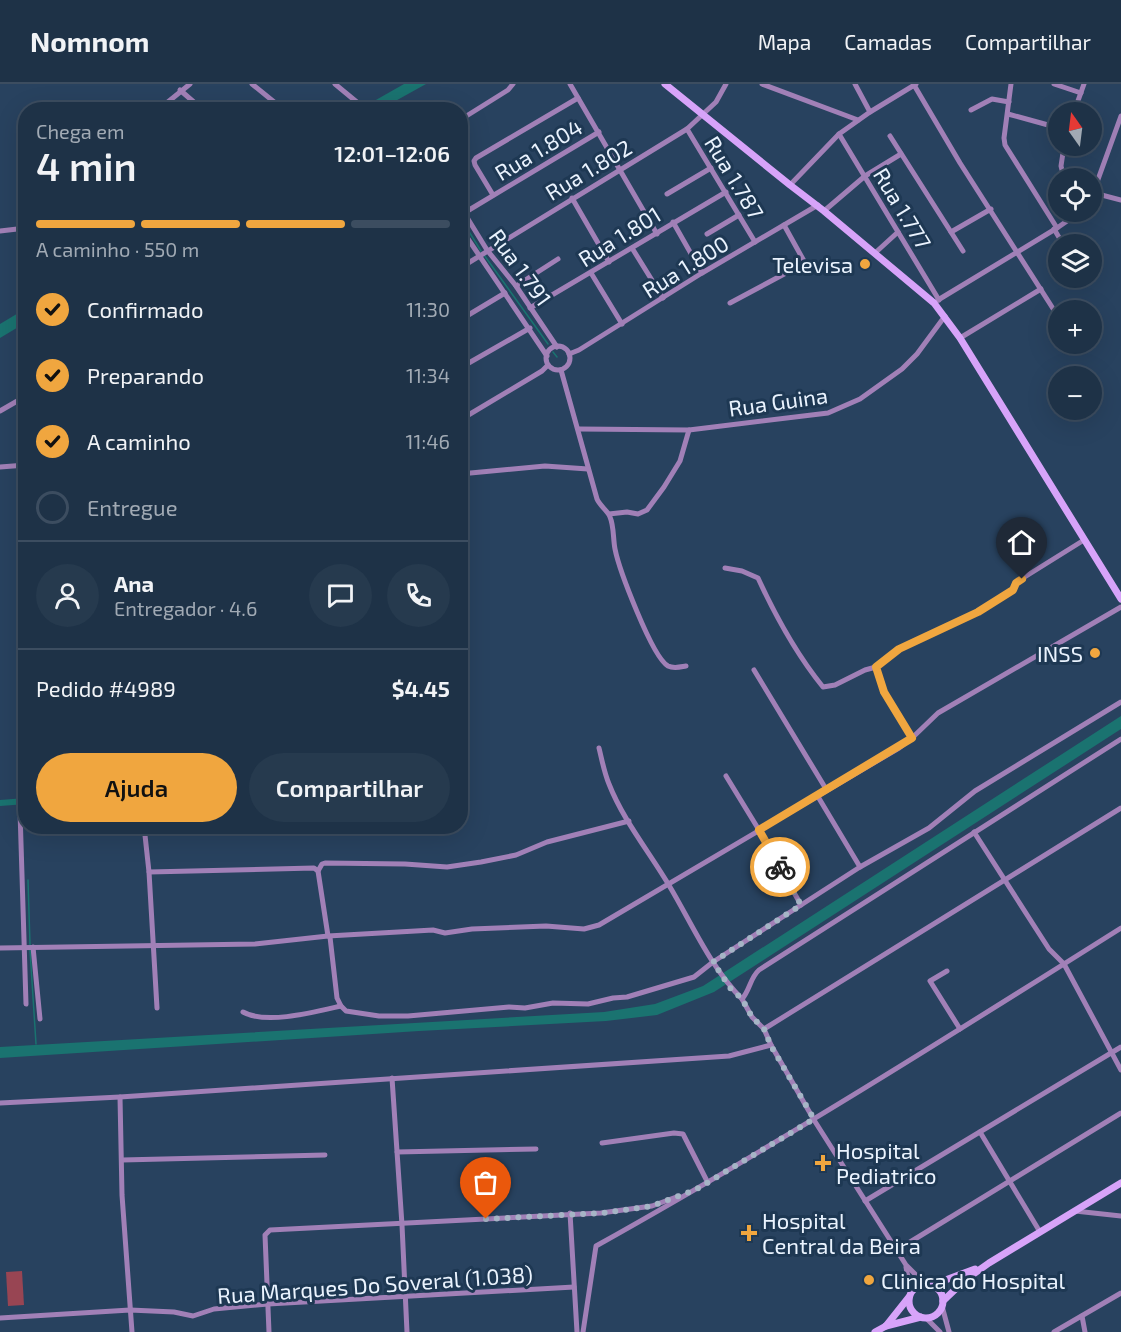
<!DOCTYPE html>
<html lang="pt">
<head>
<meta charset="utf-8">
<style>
	:root { --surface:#1e3247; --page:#263a4e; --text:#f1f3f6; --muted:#a1aab4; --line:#3c4d60; --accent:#f0a63f }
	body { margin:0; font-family:"Exo 2",sans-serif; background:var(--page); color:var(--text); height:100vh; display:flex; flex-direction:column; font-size:22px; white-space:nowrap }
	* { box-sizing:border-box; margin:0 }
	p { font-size:20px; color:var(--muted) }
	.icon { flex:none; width:33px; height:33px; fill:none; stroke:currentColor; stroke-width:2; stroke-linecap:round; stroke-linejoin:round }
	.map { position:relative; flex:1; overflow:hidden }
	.panel { position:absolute; left:18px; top:18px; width:450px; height:732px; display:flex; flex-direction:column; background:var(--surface); border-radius:24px; box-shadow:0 6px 24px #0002,0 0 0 2px var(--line) }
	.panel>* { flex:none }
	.needle { width:39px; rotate:346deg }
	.buttons { position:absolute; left:1048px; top:18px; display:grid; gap:12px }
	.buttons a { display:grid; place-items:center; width:54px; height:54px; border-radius:50%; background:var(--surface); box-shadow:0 6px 24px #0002,0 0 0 2px var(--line); font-size:30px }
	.pin { position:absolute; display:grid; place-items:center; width:51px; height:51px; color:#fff; margin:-62px -26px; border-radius:50% 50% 50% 0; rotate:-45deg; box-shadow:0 0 6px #0007 }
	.pin .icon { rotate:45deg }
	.courier { position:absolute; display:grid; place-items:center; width:60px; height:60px; margin:-30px; border:4px solid #f0a63f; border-radius:50%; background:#fff; color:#222; box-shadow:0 2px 8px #0007 }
	.headline em { font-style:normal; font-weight:600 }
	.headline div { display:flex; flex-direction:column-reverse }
	.headline { display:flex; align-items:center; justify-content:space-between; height:102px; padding:0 18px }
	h1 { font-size:39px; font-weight:600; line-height:45px }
	.bar { display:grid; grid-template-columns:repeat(4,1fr); gap:9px 6px; align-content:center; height:72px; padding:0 18px }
	.bar i { height:8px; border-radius:4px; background:var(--line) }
	.bar .selected { background:var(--accent) }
	.bar p { grid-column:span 4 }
	.line { display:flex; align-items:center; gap:15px; padding:0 18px; border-top:2px solid var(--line) }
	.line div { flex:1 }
	.round { display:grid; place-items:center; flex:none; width:63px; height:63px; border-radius:32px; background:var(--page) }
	ol { padding:0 18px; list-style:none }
	li { display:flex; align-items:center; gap:18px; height:66px }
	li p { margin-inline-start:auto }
	li .icon { padding:6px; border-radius:50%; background:var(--accent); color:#111; stroke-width:4 }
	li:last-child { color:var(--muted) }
	li i { width:33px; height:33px; border:3px solid var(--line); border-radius:50% }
	.button { display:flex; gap:12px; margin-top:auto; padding:12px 18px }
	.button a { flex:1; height:69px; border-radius:36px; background:var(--accent); color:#111; font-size:24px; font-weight:600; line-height:69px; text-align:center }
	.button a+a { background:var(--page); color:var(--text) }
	header { display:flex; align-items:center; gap:36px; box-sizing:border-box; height:84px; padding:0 30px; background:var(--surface); border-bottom:2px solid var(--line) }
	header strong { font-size:28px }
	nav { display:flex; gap:33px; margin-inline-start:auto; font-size:21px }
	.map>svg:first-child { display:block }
	.green { fill:#984553 }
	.water { fill:#1a7370 }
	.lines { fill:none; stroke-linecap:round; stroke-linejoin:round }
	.stream { stroke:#1a7370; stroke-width:1.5 }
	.canal { stroke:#1a7370; stroke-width:6 }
	.street { stroke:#a180b7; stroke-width:5 }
	.secondary { stroke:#d7a3f9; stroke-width:7 }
	.done { stroke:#a6b5c6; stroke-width:6; stroke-dasharray:0 10.8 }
	.route { stroke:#f0a63f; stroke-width:8 }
	.poi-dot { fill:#f0a63f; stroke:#1e3853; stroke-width:2 }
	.labels { text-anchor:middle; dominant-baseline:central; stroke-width:6; stroke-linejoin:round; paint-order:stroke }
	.street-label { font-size:22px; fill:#eaf3fe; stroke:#1e3853 }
	.poi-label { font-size:22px; fill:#eaf3fe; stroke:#1e3853; text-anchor:start }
</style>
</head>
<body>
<header>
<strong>Nomnom</strong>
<nav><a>Mapa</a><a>Camadas</a><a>Compartilhar</a></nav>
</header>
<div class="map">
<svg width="1121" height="1248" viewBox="0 0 1121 1248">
	<rect width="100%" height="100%" fill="#28425f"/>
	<path class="green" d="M22,1187L24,1221L8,1222L6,1188Z"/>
	<g class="water">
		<path d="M404,0H426L381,25H360Z"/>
		<path d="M25,225V239L0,254V240Z"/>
		<path d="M1121,632V645L714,908L657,931L606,937L419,947L0,974V963L604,928L655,920L703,902Z"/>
	</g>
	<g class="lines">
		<g class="stream">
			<path d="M394,19L398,26"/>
			<path d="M460,133L481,167"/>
			<path d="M484,171L548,260"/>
			<path d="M553,268L557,273"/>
			<path d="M28,796L30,861"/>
			<path d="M30,866L36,960"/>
		</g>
		<path class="canal" d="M0,719L26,717"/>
		<g class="street">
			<path d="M252,0L284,26"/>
			<path d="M335,0L358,19"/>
			<path d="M570,0L657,150"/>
			<path d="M762,0L858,36"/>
			<path d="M855,0L870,28"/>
			<path d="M1011,0L1004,54L1005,61L1057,144"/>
			<path d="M1054,0L1081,9"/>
			<path d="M914,1L960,79L1059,234"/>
			<path d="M180,6L203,26"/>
			<path d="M158,26L190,0"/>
			<path d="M971,26L992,15L1009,18"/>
			<path d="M1074,28L1084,0"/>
			<path d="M1008,30L1059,44"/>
			<path d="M460,36L508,6L513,0"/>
			<path d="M687,45L755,158"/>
			<path d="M839,50L939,216"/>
			<path d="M890,52L963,167"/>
			<path d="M1064,94L1061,82L1064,62"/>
			<path d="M790,101L839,50L870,28L916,0"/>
			<path d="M1094,109L1121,116"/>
			<path d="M667,110L711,84"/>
			<path d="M493,111L475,81L474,77L476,74L578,14"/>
			<path d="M1092,112L1121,32"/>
			<path d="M572,114L609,178"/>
			<path d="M460,122L487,166L516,202L557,263"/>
			<path d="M824,127L865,92L901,70"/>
			<path d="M464,129L599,48"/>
			<path d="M673,138L702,189"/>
			<path d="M460,143L547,272"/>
			<path d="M1054,145L1063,160"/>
			<path d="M0,147L26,144"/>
			<path d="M951,148L991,125"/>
			<path d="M707,150L739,131"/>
			<path d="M632,164L663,214"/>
			<path d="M875,169L898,148"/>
			<path d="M460,184L687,45L716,18L726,0"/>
			<path d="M591,189L622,240"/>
			<path d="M516,202L558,175"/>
			<path d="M938,216L1057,144L1080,128"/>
			<path d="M730,219L801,181L804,177L784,141"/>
			<path d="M530,224L726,108"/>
			<path d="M460,236L505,209"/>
			<path d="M960,254L1041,205"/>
			<circle cx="558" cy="274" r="12"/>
			<path d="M569,270L579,266L702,189L818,121"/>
			<path d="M460,284L530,244"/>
			<path d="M561,286L597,415C600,422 608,427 610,433C614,442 613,455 615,465C619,485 652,573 668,582C674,585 680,583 686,582"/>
			<path d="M0,327L26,312"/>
			<path d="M460,336L542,287L548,281"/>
			<path d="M579,345L689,346L828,329L860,315L902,285L917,270L945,232"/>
			<path d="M0,383L26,381"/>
			<path d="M460,390L545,382L588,385"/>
			<path d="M609,430L627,428L638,430L647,426L664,403L680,377L689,346"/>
			<path d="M725,484L742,487L758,494C776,533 797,571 823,603L835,601L865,586L876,583L899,565L978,528L1013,506L1015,499L1084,456"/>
			<path d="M876,583L884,608L912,654"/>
			<path d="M754,586L826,705"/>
			<path d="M599,664C602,676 604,688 609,700C623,736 650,769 670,803C692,840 711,884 742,915"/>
			<path d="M726,692L759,746L801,821"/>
			<path d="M817,711L860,783"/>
			<path d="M20,727L26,920"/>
			<path d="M144,742L149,788L157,924"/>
			<path d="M974,748L1049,865L1064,880L1121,986"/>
			<path d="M318,787L322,780L325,779L405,780L447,783L481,778L516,771L547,758L629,737"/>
			<path d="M149,788L314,784L318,787L328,852"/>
			<path d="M330,853L337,914L341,922L346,927L379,932H408L509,923L525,924L553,919L588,920L613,914L627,913L694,893L713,878L801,821L860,783L929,744L975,707L1121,618"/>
			<path d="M33,863L40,935"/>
			<path d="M0,864L255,860L328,852L433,846L445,849L472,845L546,842L584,845L599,841L899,664L912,654L938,629L1121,523"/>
			<path d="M947,887L930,897L960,945"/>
			<path d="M243,928C266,941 315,928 341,922"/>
			<path d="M764,945L1121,724"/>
			<path d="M392,994L402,1141L407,1248"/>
			<path d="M120,1013L122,1111L132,1248"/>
			<path d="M0,1019L120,1013L729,972L771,961"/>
			<path d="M980,1048L1040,1148"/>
			<path d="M602,1059L674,1049L683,1050L708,1099"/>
			<path d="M397,1068L536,1065"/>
			<path d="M122,1076L325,1071"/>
			<path d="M865,1117L1121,963"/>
			<path d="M1075,1127L1121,1132"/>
			<path d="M570,1129L577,1248"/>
			<path d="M897,1166L1121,1029"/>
			<path d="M906,1183L911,1209"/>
			<path d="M925,1200L906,1181L814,1036L771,961L764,945L752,933L742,915C750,906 750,894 759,886L1121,655"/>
			<path d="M942,1222L949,1248"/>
			<path d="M1082,1232L1085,1248"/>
			<path d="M0,1234L130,1226L174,1228L193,1232L214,1225L268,1220L574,1203"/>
			<path d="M926,1234L940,1248"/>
			<path d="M269,1248L265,1151L270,1146L601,1129L652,1122L679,1112"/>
			<path d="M583,1248L596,1162C775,1062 948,953 1121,844"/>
			<path d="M1054,1248L1121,1209"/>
		</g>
		<g class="secondary">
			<path d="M665,0L790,101L824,127L934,219L960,254L1121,515"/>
			<circle cx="926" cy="1217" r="17"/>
			<path d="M932,1201L975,1185"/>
			<path d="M943,1217L965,1196L989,1179L1121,1099"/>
			<path d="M886,1242L921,1233"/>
			<path d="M875,1248L886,1242L909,1213"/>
		</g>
	</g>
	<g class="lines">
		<path class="done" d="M486,1135L602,1129L652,1122L695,1106L814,1035L771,962L764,945L752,933L742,915L731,905L713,878L801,821L780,783"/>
		<path class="route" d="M780,783L759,746L912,654L884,608L876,583L899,565L978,528L1013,506L1016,499L1022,495"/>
	</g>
	<g class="poi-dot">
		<circle cx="865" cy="180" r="6"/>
		<circle cx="1095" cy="569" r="6"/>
		<path d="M820 1070h6v6h6v6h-6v6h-6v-6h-6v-6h6z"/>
		<path d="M746 1140h6v6h6v6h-6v6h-6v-6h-6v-6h6z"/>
		<circle cx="869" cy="1196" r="6"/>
	</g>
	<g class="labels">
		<g class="street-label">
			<text transform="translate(538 65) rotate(-31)">Rua 1.804</text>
			<text transform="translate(588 85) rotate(-31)">Rua 1.802</text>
			<text transform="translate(735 93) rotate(59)">Rua 1.787</text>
			<text transform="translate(903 124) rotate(59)">Rua 1.777</text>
			<text transform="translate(619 152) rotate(-32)">Rua 1.801</text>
			<text transform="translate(685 182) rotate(-32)">Rua 1.800</text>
			<text transform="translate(521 183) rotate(54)">Rua 1.791</text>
			<text transform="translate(778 317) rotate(-8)">Rua Guina</text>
			<text transform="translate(375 1200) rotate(-4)">Rua Marques Do Soveral (1.038)</text>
		</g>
		<g class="poi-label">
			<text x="853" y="180" text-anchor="end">Televisa</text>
			<text x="1083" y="569" text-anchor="end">INSS</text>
			<text x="836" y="1066">Hospital<tspan x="836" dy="25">Pediatrico</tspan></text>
			<text x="762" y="1136">Hospital<tspan x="762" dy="25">Central da Beira</tspan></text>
			<text x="881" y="1196">Clinica do Hospital</text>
		</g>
	</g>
</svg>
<div class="buttons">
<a><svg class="needle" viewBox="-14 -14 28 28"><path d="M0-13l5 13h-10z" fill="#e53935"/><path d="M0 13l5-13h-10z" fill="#a1aab4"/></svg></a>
<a><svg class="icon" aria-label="locate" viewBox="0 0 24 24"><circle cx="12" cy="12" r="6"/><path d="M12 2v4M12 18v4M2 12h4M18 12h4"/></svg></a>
<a><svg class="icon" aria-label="layers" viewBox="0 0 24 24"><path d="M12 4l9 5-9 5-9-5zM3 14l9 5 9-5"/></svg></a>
<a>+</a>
<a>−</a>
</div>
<div class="pin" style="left:486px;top:1135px;background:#ea580c"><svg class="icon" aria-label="bag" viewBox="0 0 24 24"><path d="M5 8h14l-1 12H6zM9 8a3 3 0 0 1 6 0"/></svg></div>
<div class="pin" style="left:1022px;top:495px;background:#1f2937"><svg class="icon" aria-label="home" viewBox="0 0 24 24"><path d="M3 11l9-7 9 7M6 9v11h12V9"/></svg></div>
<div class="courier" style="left:780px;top:783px"><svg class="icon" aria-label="bike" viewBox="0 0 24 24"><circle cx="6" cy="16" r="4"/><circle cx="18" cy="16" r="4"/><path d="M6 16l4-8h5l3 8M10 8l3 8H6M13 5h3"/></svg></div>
<section class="panel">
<div class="headline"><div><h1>4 min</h1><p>Chega em</p></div><em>12:01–12:06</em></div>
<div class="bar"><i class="selected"></i><i class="selected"></i><i class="selected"></i><i></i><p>A caminho · 550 m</p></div>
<ol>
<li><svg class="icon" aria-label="check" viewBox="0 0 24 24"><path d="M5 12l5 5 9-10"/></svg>Confirmado<p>11:30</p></li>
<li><svg class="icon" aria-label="check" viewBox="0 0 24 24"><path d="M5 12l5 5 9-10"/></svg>Preparando<p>11:34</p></li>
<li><svg class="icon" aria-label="check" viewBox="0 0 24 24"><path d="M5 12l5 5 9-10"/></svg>A caminho<p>11:46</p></li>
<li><i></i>Entregue</li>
</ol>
<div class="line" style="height:108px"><a class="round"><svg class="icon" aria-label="person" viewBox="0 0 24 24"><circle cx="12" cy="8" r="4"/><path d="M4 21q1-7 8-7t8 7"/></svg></a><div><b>Ana</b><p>Entregador · 4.6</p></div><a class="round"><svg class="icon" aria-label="chat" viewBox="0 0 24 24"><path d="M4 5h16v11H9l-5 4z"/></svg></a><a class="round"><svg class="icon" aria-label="phone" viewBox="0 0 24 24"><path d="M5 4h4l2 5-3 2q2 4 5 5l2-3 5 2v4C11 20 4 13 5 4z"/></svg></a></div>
<div class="line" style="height:78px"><div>Pedido #4989</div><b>$4.45</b></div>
<div class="button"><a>Ajuda</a><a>Compartilhar</a></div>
</section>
</div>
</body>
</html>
